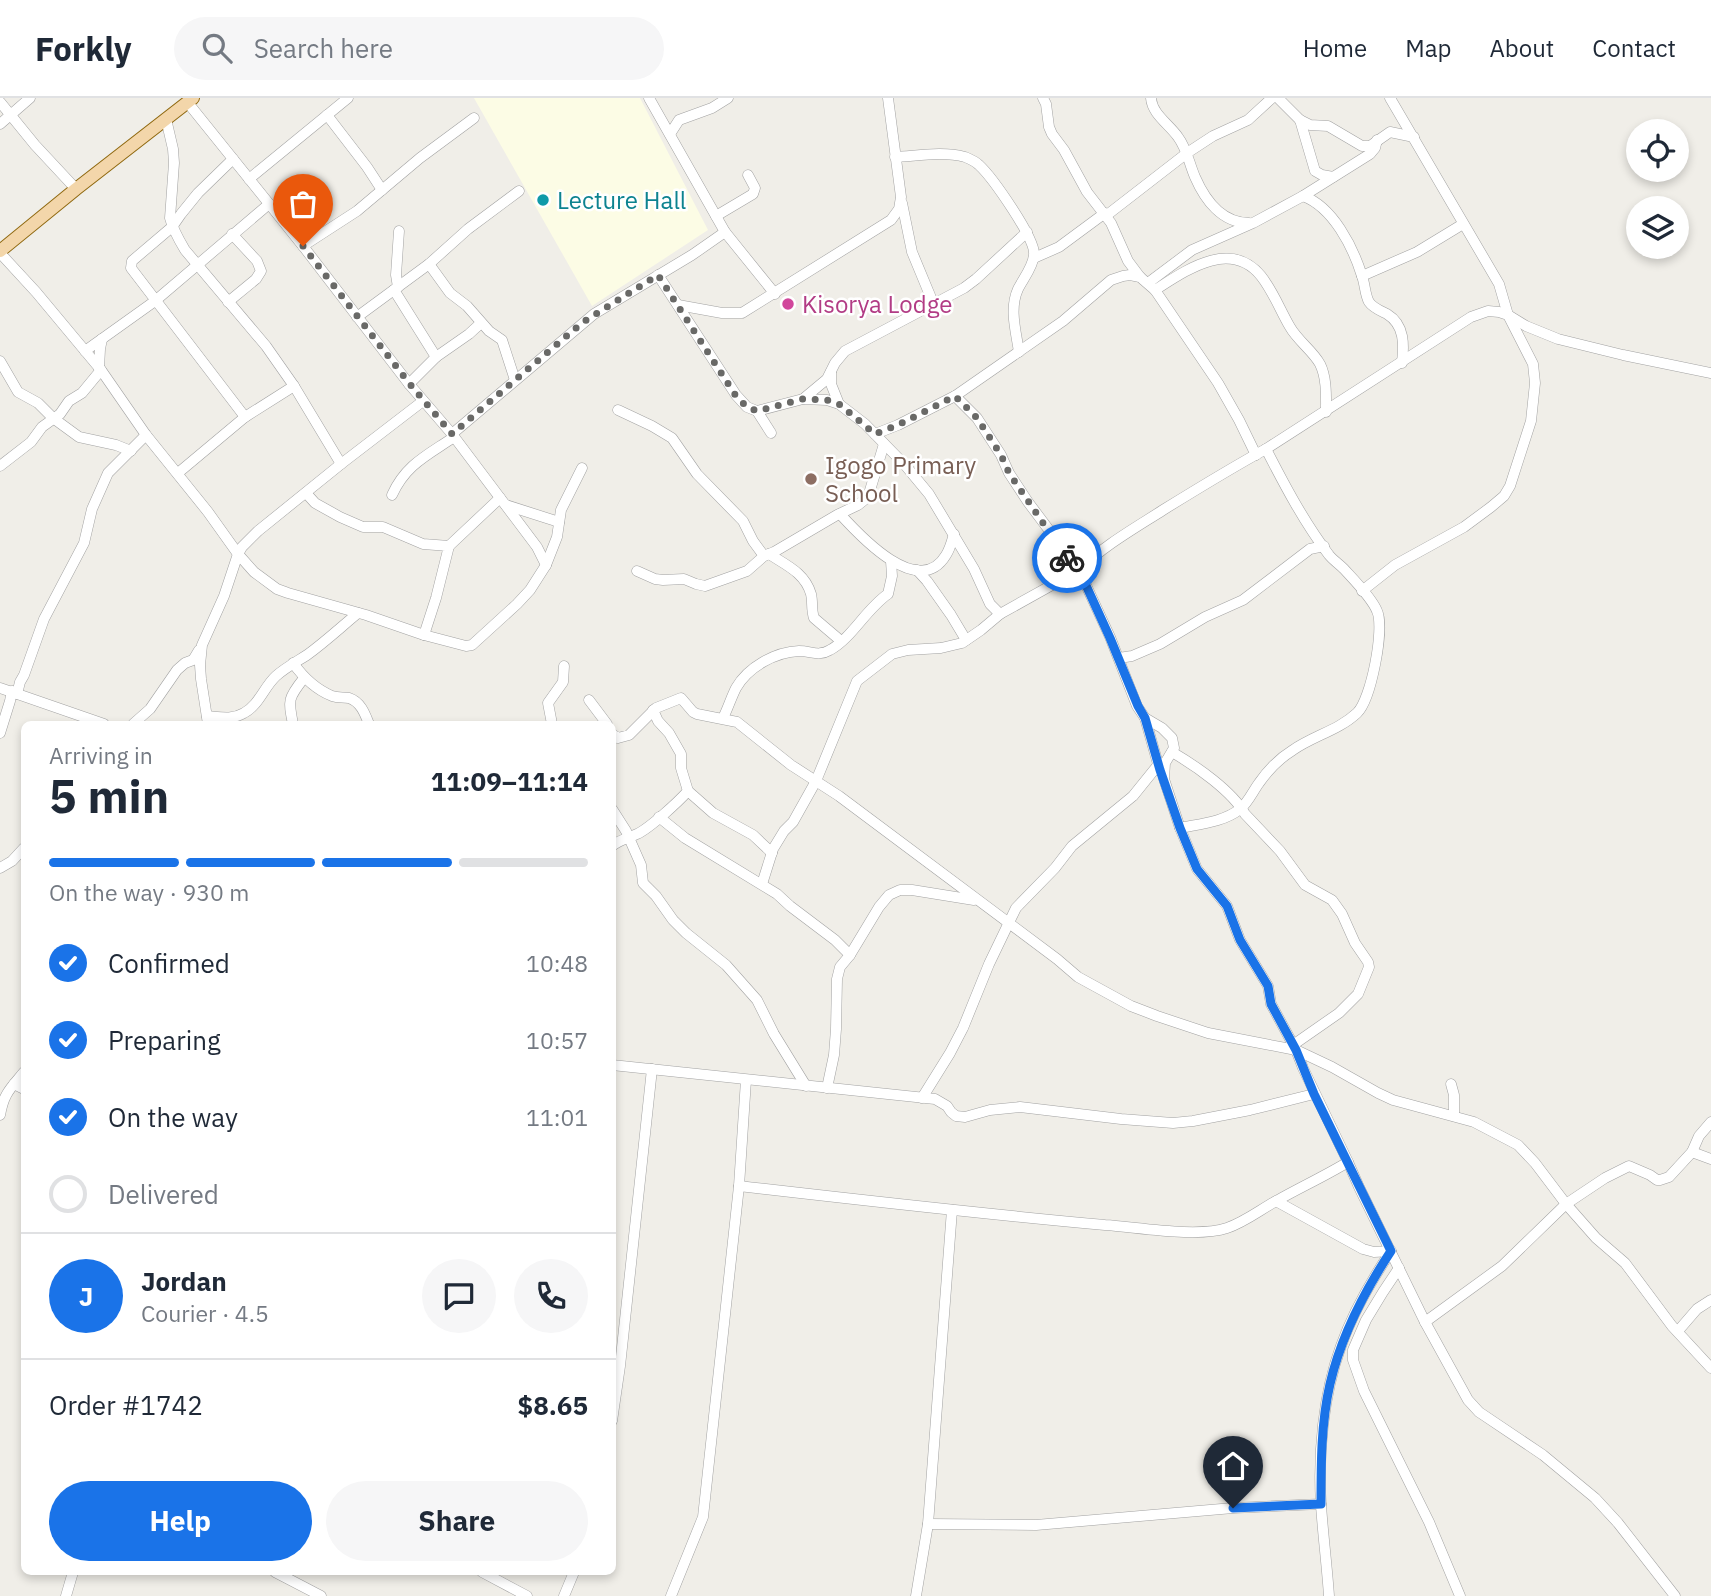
<!DOCTYPE html>
<html lang="en">
<head>
<meta charset="utf-8">
<style>
	:root { --surface:#fff; --page:#f6f6f7; --text:#1f2937; --muted:#747a83; --line:#e0e1e3; --accent:#1a73e8 }
	body { margin:0; font-family:"IBM Plex Sans",sans-serif; background:var(--page); color:var(--text); height:100vh; display:flex; flex-direction:column; font-size:26px; white-space:nowrap }
	* { box-sizing:border-box; margin:0 }
	p { font-size:23px; color:var(--muted) }
	.icon { flex:none; width:38px; height:38px; fill:none; stroke:currentColor; stroke-width:2; stroke-linecap:round; stroke-linejoin:round }
	.map { position:relative; flex:1; overflow:hidden }
	.sheet { position:absolute; left:21px; top:623px; width:595px; height:854px; display:flex; flex-direction:column; background:var(--surface); border-radius:10px; box-shadow:0 4px 10px #0003 }
	.sheet>* { flex:none }
	.buttons { position:absolute; left:1626px; top:21px; display:grid; gap:14px }
	.buttons a { display:grid; place-items:center; width:63px; height:63px; border-radius:50%; background:var(--surface); box-shadow:0 4px 10px #0003; font-size:35px }
	.pin { position:absolute; display:grid; place-items:center; width:60px; height:60px; color:#fff; margin:-72px -30px; border-radius:50% 50% 50% 0; rotate:-45deg; box-shadow:0 0 7px #0007 }
	.pin .icon { rotate:45deg }
	.courier { position:absolute; display:grid; place-items:center; width:70px; height:70px; margin:-35px; border:5px solid #1a73e8; border-radius:50%; background:#fff; color:#222; box-shadow:0 2px 9px #0007 }
	.summary em { font-style:normal; font-weight:700 }
	.summary div { display:flex; flex-direction:column-reverse }
	.summary { display:flex; align-items:center; justify-content:space-between; height:119px; padding:0 28px }
	h1 { font-size:46px; font-weight:700; line-height:52px }
	.bar { display:grid; grid-template-columns:repeat(4,1fr); gap:10px 7px; align-content:center; height:84px; padding:0 28px }
	.bar i { height:9px; border-radius:5px; background:var(--line) }
	.bar .selected { background:var(--accent) }
	.bar p { grid-column:span 4 }
	.line { display:flex; align-items:center; gap:18px; padding:0 28px; border-top:2px solid var(--line) }
	.line div { flex:1 }
	.round { display:grid; place-items:center; flex:none; width:74px; height:74px; border-radius:37px; background:var(--page) }
	ol { padding:0 28px; list-style:none }
	li { display:flex; align-items:center; gap:21px; height:77px }
	li p { margin-inline-start:auto }
	li .icon { padding:7px; border-radius:50%; background:var(--accent); color:#fff; stroke-width:4 }
	li:last-child { color:var(--muted) }
	li i { width:38px; height:38px; border:4px solid var(--line); border-radius:50% }
	.cta { display:flex; gap:14px; margin-top:auto; padding:14px 28px }
	.cta a { flex:1; height:80px; border-radius:42px; background:var(--accent); color:#fff; font-size:28px; font-weight:700; line-height:80px; text-align:center }
	.cta a+a { background:var(--page); color:var(--text) }
	header { display:flex; align-items:center; gap:42px; box-sizing:border-box; height:98px; padding:0 35px; background:var(--surface); border-bottom:2px solid var(--line) }
	header strong { font-size:33px }
	nav { display:flex; gap:38px; margin-inline-start:auto; font-size:24px }
	.search { width:490px; height:63px; background:var(--page); display:flex; align-items:center; gap:18px; box-sizing:border-box; padding:0 24px; border-radius:38px; color:var(--muted); font-size:26px }
	.map>svg:first-child { display:block }
	.education { fill:#fcfce5 }
	.lines { fill:none; stroke-linecap:round; stroke-linejoin:round }
	.minor-casing { stroke:#a2a2a2; stroke-width:11 }
	.major-casing { stroke:#8f680f; stroke-width:14 }
	.minor { stroke:#fff; stroke-width:10 }
	.major { stroke:#f3d6aa; stroke-width:12 }
	.done { stroke:#696967; stroke-width:7; stroke-dasharray:0 12.6 }
	.route { stroke:#1a73e8; stroke-width:9 }
	.culture-dot { fill:#0f9aa8; stroke:#fff; stroke-width:2.5 }
	.hotel-dot { fill:#d1479c; stroke:#fff; stroke-width:2.5 }
	.education-dot { fill:#8d6e63; stroke:#fff; stroke-width:2.5 }
	.labels { text-anchor:middle; dominant-baseline:central; stroke-width:5; stroke-linejoin:round; paint-order:stroke }
	.culture-label { font-size:24px; fill:#0d838f; stroke:#fff; text-anchor:start }
	.hotel-label { font-size:24px; fill:#b23c85; stroke:#fff; text-anchor:start }
	.education-label { font-size:24px; fill:#785e54; stroke:#fff; text-anchor:start }
</style>
</head>
<body>
<header>
<strong>Forkly</strong>
<div class="search"><svg class="icon" aria-label="search" viewBox="0 0 24 24"><circle cx="10" cy="10" r="6"/><path d="M15 15l6 6"/></svg>Search here</div>
<nav><a>Home</a><a>Map</a><a>About</a><a>Contact</a></nav>
</header>
<div class="map">
<svg width="1711" height="1498" viewBox="0 0 1711 1498">
	<rect width="100%" height="100%" fill="#f0eee8"/>
	<path class="education" d="M474,0H640L708,132L592,208Z"/>
	<g class="lines">
		<g class="minor-casing">
			<g id="minor">
				<path d="M649,0L725,134L775,196"/>
				<path d="M1043,0L1046,6L1049,29L1052,36L1064,52L1087,94L1111,125L1128,163L1140,179"/>
				<path d="M1151,0C1152,16 1169,26 1178,39C1187,51 1189,65 1195,79C1205,102 1222,125 1249,125"/>
				<path d="M1278,0L1300,22L1310,27L1328,28L1362,48H1370L1390,34L1414,39"/>
				<path d="M0,4L35,47L76,91"/>
				<path d="M188,5L303,148L409,286L452,336L537,449L546,467"/>
				<path d="M327,17L367,69L382,92"/>
				<path d="M166,21L173,51L174,65L170,120C173,132 179,142 185,152L266,248L294,288L341,366"/>
				<path d="M1300,22L1315,73L1322,77L1333,79"/>
				<path d="M0,26L30,0"/>
				<path d="M670,36L679,22L712,10L728,0"/>
				<path d="M895,59C917,58 943,53 965,59C970,61 975,63 979,67C992,79 1036,141 1034,157C1033,169 1023,181 1018,191C1009,211 1016,233 1019,254"/>
				<path d="M233,61L198,95L181,116L172,129L132,163L131,170L245,319"/>
				<path d="M249,81L348,0"/>
				<path d="M1303,98C1333,109 1353,149 1362,178C1365,186 1365,197 1369,204C1373,210 1381,213 1387,216C1405,227 1404,247 1402,265"/>
				<path d="M902,105L912,154L934,207"/>
				<path d="M1107,117L1187,55L1213,38L1248,22L1272,0"/>
				<path d="M716,118L753,96L755,90L748,77"/>
				<path d="M303,148L357,113L420,60L474,20"/>
				<path d="M0,155L36,194L101,272L146,337L208,414L238,456L254,474L277,491L288,495L366,517L424,537L466,548L472,547L517,506L530,492L546,467L557,439L561,412L582,370"/>
				<path d="M1034,160L1059,149L1105,115"/>
				<path d="M429,166L450,195L467,208L489,233L502,242L515,282"/>
				<path d="M658,177L736,297L747,309L757,313L803,301L827,302L839,306L865,326L905,367L929,396L974,471L990,506L1000,516L1079,472L1070,464L1049,432L1028,404L1009,375L1001,357L977,320L955,298"/>
				<path d="M1362,178L1417,154L1463,126"/>
				<path d="M1148,185L1192,152L1253,125L1303,98L1370,56L1375,50L1377,42"/>
				<path d="M398,189L396,177L399,133"/>
				<path d="M394,192L436,259L409,286"/>
				<path d="M1155,192C1185,173 1230,140 1261,178C1273,193 1280,212 1290,229C1298,243 1313,253 1320,266C1327,280 1326,299 1326,314"/>
				<path d="M228,204L256,181L261,173L257,163L232,136"/>
				<path d="M678,207L722,215H742L891,122L899,111L901,99L888,0"/>
				<path d="M357,219L429,166L468,131L519,93"/>
				<path d="M85,253L155,203L269,106"/>
				<path d="M436,259L469,236L481,225"/>
				<path d="M0,263L18,294L38,305L53,320L79,339L116,347L131,353"/>
				<path d="M99,270L100,251L102,241"/>
				<path d="M831,274V286L839,306"/>
				<path d="M803,301L827,281L835,265L845,253L964,190L976,181L1027,134"/>
				<path d="M618,312L652,328L672,340L697,376L743,423L753,443L764,458"/>
				<path d="M757,313L771,335"/>
				<path d="M452,336L594,216L692,157L725,134"/>
				<path d="M875,336L898,327L955,298L1063,223L1111,182L1123,178L1130,177L1140,179L1155,192L1218,285L1239,322L1256,357"/>
				<path d="M0,368L31,344L42,329L60,316L69,303L82,295L101,272"/>
				<path d="M178,375L245,319L294,288"/>
				<path d="M306,395L315,405L340,419L363,429H383L423,446L449,448L436,500L424,537"/>
				<path d="M392,397C406,366 428,357 454,339"/>
				<path d="M506,407L559,424"/>
				<path d="M840,416C860,438 919,502 946,457C950,451 952,443 954,436"/>
				<path d="M449,448L500,400"/>
				<path d="M769,456C786,467 805,475 811,496C813,504 811,512 814,520L841,543"/>
				<path d="M917,472L927,483L951,517L966,542"/>
				<path d="M637,473L655,481L663,482L684,481L696,486L705,488L747,473L764,458L774,454L837,417L858,407L868,399L884,346"/>
				<path d="M1362,493L1395,467L1464,429L1491,409L1504,398L1510,388L1531,323L1535,285L1533,266L1508,217L1499,186L1390,0"/>
				<path d="M1119,560L1132,558L1160,546L1205,519L1243,502L1310,451L1324,448"/>
				<path d="M293,565C303,579 315,591 332,598C338,600 343,599 349,600C361,604 365,616 369,626"/>
				<path d="M0,590L104,626"/>
				<path d="M17,596L20,584L24,577L44,521L84,445L92,411L108,375L146,337"/>
				<path d="M589,602L607,626"/>
				<path d="M653,612L658,623L669,635L681,656V670L688,693L713,715L753,737L772,755"/>
				<path d="M207,618C220,619 232,622 244,615C259,607 264,589 276,578C285,570 296,564 307,557C325,544 341,529 358,515"/>
				<path d="M723,620C728,610 731,600 736,590C748,569 775,554 799,553C812,553 818,559 830,552C852,540 866,511 888,496L892,478L891,463"/>
				<path d="M1145,620L1160,673"/>
				<path d="M133,626L150,611L177,572L185,565L193,562L199,552"/>
				<path d="M208,626L201,581L200,567L202,547L224,498L238,456L242,449L258,433L341,366L423,303"/>
				<path d="M293,626C288,602 288,600 304,580"/>
				<path d="M552,626L548,605L563,584L564,568"/>
				<path d="M0,635L10,603L12,593"/>
				<path d="M612,636L618,640L629,637L656,610L681,600L693,614L697,616L737,624L791,667L839,698L1057,861L1078,879L1131,908L1157,918L1208,935L1296,952L1332,969L1378,995L1393,1002L1474,1024L1518,1047L1535,1065L1566,1106L1596,1140L1625,1165L1672,1228L1711,1270"/>
				<path d="M1172,654C1196,668 1232,693 1245,716L1280,753L1305,787L1332,802L1342,816L1355,845L1368,864L1369,869L1358,896L1339,915L1293,947"/>
				<path d="M612,711L626,733L641,767L643,785L656,798L673,822L686,835L726,867L757,902L774,936L806,988"/>
				<path d="M659,719L685,740L777,796L790,808L835,842L850,857"/>
				<path d="M1180,730C1199,726 1224,724 1240,711C1248,705 1253,693 1259,685C1268,672 1280,660 1293,652C1313,638 1339,632 1357,615C1371,602 1385,530 1377,513C1372,500 1354,482 1344,471C1339,466 1333,462 1329,457C1304,424 1285,388 1266,351"/>
				<path d="M612,748C621,741 628,740 637,736C650,730 678,704 688,693"/>
				<path d="M0,770L12,763L24,750"/>
				<path d="M762,786L773,751L784,733L793,724L816,683L857,583L892,556L908,552L941,550L962,545L981,532L1000,516"/>
				<path d="M612,967L935,1001L947,1008L951,1014L956,1018L965,1019L990,1012L1020,1009L1121,1021L1173,1025L1193,1023L1250,1012L1314,996"/>
				<path d="M14,986L24,991"/>
				<path d="M1451,986L1454,997V1018"/>
				<path d="M827,990L834,957L836,931L837,881L840,869L850,857L879,809L889,797L900,792H912L974,802"/>
				<path d="M922,1000L950,955L963,930L989,866L1016,810L1055,770L1072,748L1133,698L1158,667"/>
				<path d="M0,1017C4,995 10,991 24,974"/>
				<path d="M1692,1054L1711,1061"/>
				<path d="M739,1088C860,1102 982,1116 1105,1127C1137,1129 1197,1140 1227,1130C1245,1124 1261,1111 1278,1102C1301,1089 1325,1078 1348,1064"/>
				<path d="M1276,1103L1363,1151L1374,1154L1391,1153"/>
				<path d="M1399,1170L1383,1194L1366,1222L1353,1252V1262L1364,1293L1429,1424L1460,1498"/>
				<path d="M1425,1224L1502,1168L1566,1106L1605,1080L1629,1068L1650,1077L1657,1082H1660L1669,1079L1692,1054L1699,1038L1711,1024"/>
				<path d="M1678,1233L1697,1211L1711,1202"/>
				<path d="M612,1323L620,1268L652,971"/>
				<path d="M928,1426L1036,1427L1233,1410L1321,1406"/>
				<path d="M275,1474L321,1498"/>
				<path d="M482,1474L527,1498"/>
				<path d="M66,1498L73,1474"/>
				<path d="M564,1498L574,1474"/>
				<path d="M671,1498L703,1419L739,1088L746,982"/>
				<path d="M916,1498L928,1426L952,1112"/>
				<path d="M1329,1498C1327,1468 1323,1437 1321,1407C1318,1355 1323,1297 1341,1248C1353,1214 1371,1183 1391,1153"/>
				<path d="M1675,1498L1618,1425L1595,1400L1543,1357L1479,1314L1468,1302L1425,1224L1359,1089L1348,1064L1303,970L1296,952L1271,906L1268,888L1240,842L1227,808L1197,771L1180,730L1164,681L1165,665L1174,650L1172,640L1162,630L1145,620L1137,608L1110,539L1079,472C1103,448 1135,430 1163,412C1197,391 1231,370 1266,351L1471,219L1488,213L1499,214L1508,217L1526,228L1558,241L1623,257L1711,275"/>
			</g>
		</g>
		<g class="major-casing">
			<path id="major" d="M0,153L76,91L193,0"/>
		</g>
		<use href="#minor" class="minor"/>
		<use href="#major" class="major"/>
	</g>
	<g class="lines">
		<path class="done" d="M303,148L409,285L452,336L583,224L658,177L736,298L747,309L757,313L803,301L827,302L839,306L875,336L898,327L955,298L977,320L1001,357L1009,375L1067,460"/>
		<path class="route" d="M1067,460L1079,472L1110,540L1138,608L1145,620L1160,672L1180,730L1197,771L1227,808L1240,842L1268,888L1271,906L1296,952L1314,996L1391,1153C1364,1194 1341,1238 1330,1286C1321,1325 1321,1366 1321,1406L1233,1410"/>
	</g>
	<circle class="culture-dot" cx="543" cy="102" r="7"/>
	<circle class="hotel-dot" cx="788" cy="206" r="7"/>
	<circle class="education-dot" cx="811" cy="381" r="7"/>
	<g class="labels">
		<g class="culture-label">
			<text x="557" y="102">Lecture Hall</text>
		</g>
		<g class="hotel-label">
			<text x="802" y="206">Kisorya Lodge</text>
		</g>
		<g class="education-label">
			<text x="825" y="367">Igogo Primary<tspan x="825" dy="28">School</tspan></text>
		</g>
	</g>
</svg>
<div class="buttons">
<a><svg class="icon" aria-label="locate" viewBox="0 0 24 24"><circle cx="12" cy="12" r="6"/><path d="M12 2v4M12 18v4M2 12h4M18 12h4"/></svg></a>
<a><svg class="icon" aria-label="layers" viewBox="0 0 24 24"><path d="M12 4l9 5-9 5-9-5zM3 14l9 5 9-5"/></svg></a>
</div>
<div class="pin" style="left:303px;top:148px;background:#ea580c"><svg class="icon" aria-label="bag" viewBox="0 0 24 24"><path d="M5 8h14l-1 12H6zM9 8a3 3 0 0 1 6 0"/></svg></div>
<div class="pin" style="left:1233px;top:1410px;background:#1f2937"><svg class="icon" aria-label="home" viewBox="0 0 24 24"><path d="M3 11l9-7 9 7M6 9v11h12V9"/></svg></div>
<div class="courier" style="left:1067px;top:460px"><svg class="icon" aria-label="bike" viewBox="0 0 24 24"><circle cx="6" cy="16" r="4"/><circle cx="18" cy="16" r="4"/><path d="M6 16l4-8h5l3 8M10 8l3 8H6M13 5h3"/></svg></div>
<section class="sheet">
<div class="summary"><div><h1>5 min</h1><p>Arriving in</p></div><em>11:09–11:14</em></div>
<div class="bar"><i class="selected"></i><i class="selected"></i><i class="selected"></i><i></i><p>On the way · 930 m</p></div>
<ol>
<li><svg class="icon" aria-label="check" viewBox="0 0 24 24"><path d="M5 12l5 5 9-10"/></svg>Confirmed<p>10:48</p></li>
<li><svg class="icon" aria-label="check" viewBox="0 0 24 24"><path d="M5 12l5 5 9-10"/></svg>Preparing<p>10:57</p></li>
<li><svg class="icon" aria-label="check" viewBox="0 0 24 24"><path d="M5 12l5 5 9-10"/></svg>On the way<p>11:01</p></li>
<li><i></i>Delivered</li>
</ol>
<div class="line" style="height:126px"><b class="round" style="background:var(--accent);color:#fff">J</b><div><b>Jordan</b><p>Courier · 4.5</p></div><a class="round"><svg class="icon" aria-label="chat" viewBox="0 0 24 24"><path d="M4 5h16v11H9l-5 4z"/></svg></a><a class="round"><svg class="icon" aria-label="phone" viewBox="0 0 24 24"><path d="M5 4h4l2 5-3 2q2 4 5 5l2-3 5 2v4C11 20 4 13 5 4z"/></svg></a></div>
<div class="line" style="height:91px"><div>Order #1742</div><b>$8.65</b></div>
<div class="cta"><a>Help</a><a>Share</a></div>
</section>
</div>
</body>
</html>
